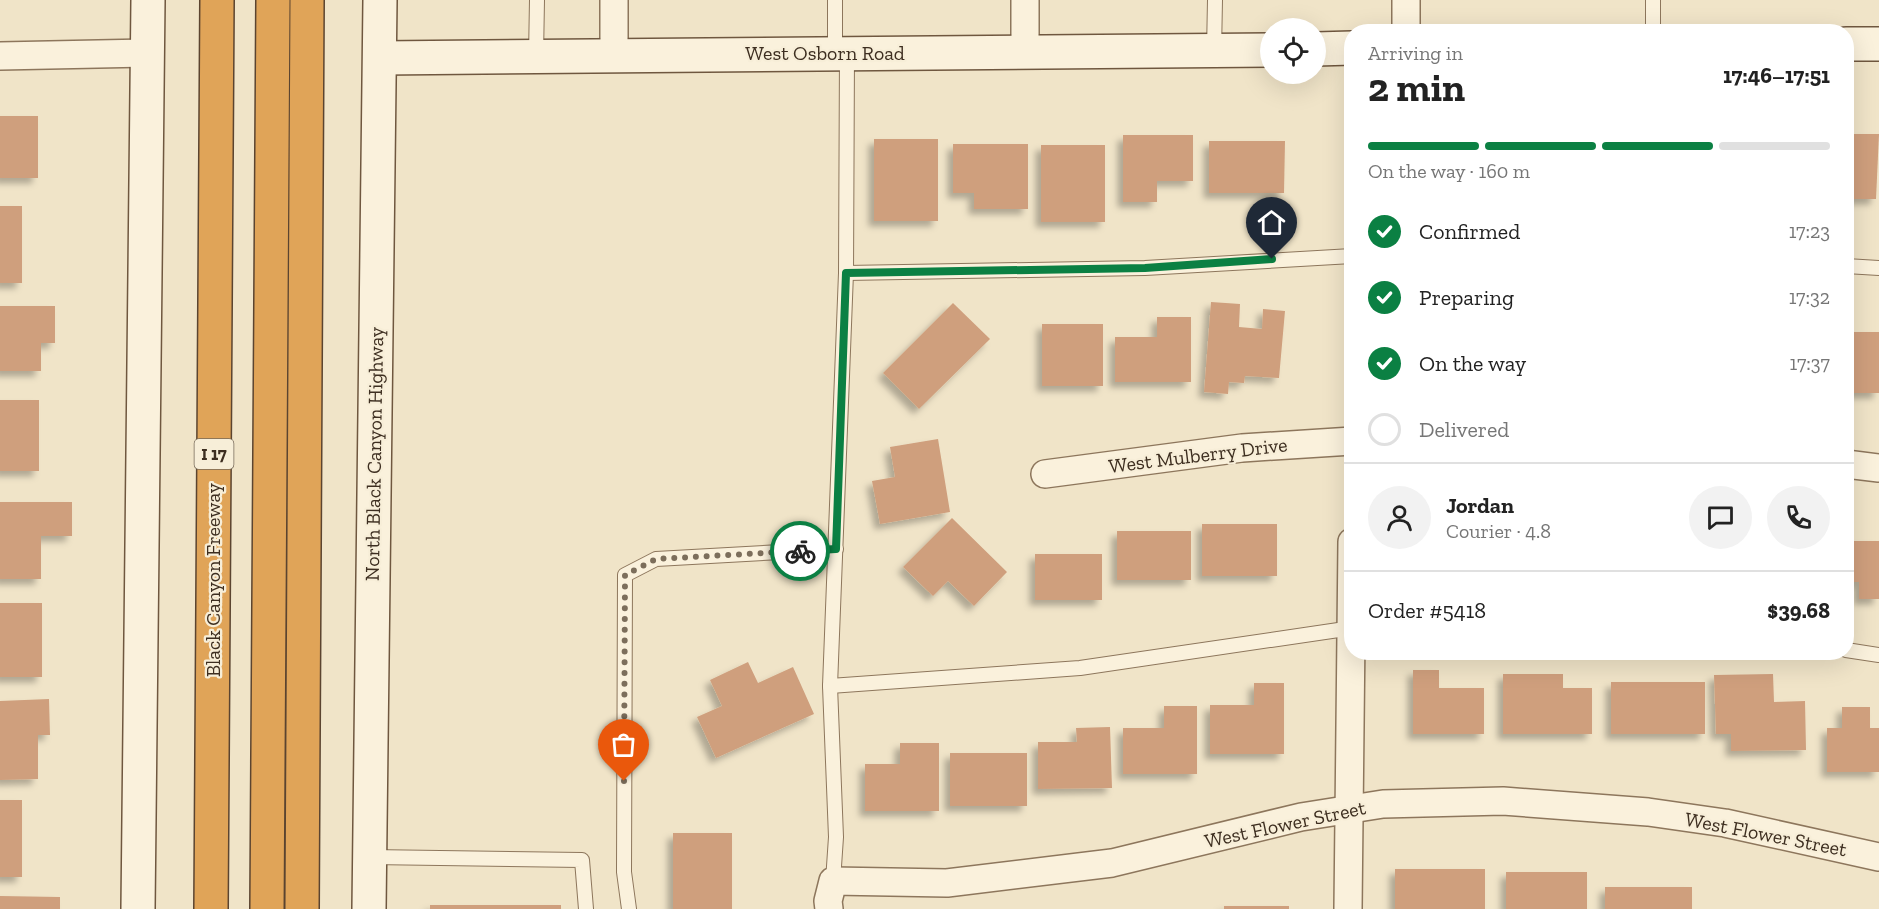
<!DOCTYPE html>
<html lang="en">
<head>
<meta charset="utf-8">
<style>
	:root { --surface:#fff; --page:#f2f2f2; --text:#222; --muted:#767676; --line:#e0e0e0; --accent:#0b8043 }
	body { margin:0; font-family:"Zilla Slab",serif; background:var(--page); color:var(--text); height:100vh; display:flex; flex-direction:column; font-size:22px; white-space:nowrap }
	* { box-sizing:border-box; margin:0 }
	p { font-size:20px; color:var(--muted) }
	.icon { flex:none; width:33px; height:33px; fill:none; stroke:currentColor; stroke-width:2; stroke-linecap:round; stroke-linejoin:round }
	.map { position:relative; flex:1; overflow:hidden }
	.details { position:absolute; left:1344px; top:24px; width:510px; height:636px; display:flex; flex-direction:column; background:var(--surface); border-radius:24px; box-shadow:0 6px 24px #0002 }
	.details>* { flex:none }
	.tools { position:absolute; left:1260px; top:18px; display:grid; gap:12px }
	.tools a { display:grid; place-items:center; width:66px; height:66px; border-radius:50%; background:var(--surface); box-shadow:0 6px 24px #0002; font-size:30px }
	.pin { position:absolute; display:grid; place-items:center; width:51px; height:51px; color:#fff; margin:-62px -26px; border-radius:50% 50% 50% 0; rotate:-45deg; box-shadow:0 0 6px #0007 }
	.pin .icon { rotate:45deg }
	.courier { position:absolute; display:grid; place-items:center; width:60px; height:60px; margin:-30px; border:4px solid #0b8043; border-radius:50%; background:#fff; color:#222; box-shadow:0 2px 8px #0007 }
	.head em { font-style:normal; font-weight:800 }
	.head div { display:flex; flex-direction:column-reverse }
	.head { display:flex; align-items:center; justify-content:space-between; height:102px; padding:0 24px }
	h1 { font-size:39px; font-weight:800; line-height:45px }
	.bar { display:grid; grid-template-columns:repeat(4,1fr); gap:9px 6px; align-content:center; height:72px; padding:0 24px }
	.bar i { height:8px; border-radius:4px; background:var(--line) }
	.bar .on { background:var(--accent) }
	.bar p { grid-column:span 4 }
	.line { display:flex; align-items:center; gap:15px; padding:0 24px; border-top:2px solid var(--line) }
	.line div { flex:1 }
	.round { display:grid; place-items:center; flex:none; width:63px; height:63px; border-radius:32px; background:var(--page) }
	ol { padding:0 24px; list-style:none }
	li { display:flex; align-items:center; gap:18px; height:66px }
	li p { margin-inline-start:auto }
	li .icon { padding:6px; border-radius:50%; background:var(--accent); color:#fff; stroke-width:4 }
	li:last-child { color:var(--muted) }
	li i { width:33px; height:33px; border:3px solid var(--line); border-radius:50% }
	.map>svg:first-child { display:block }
	.building { fill:#cf9f7d; filter:url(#shadow) }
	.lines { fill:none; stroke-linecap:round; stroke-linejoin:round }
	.lane-casing { stroke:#8d765c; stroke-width:16 }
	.street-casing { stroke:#8d765c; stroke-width:30 }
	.secondary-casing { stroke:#6f573f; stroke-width:36 }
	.highway-casing { stroke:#5b4430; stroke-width:36 }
	.lane { stroke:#faf1dc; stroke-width:14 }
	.street { stroke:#faf1dc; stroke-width:27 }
	.secondary { stroke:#faf1dc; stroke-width:33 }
	.highway { stroke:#e0a458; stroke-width:33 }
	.done { stroke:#7c6e5b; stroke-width:6; stroke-dasharray:0 10.8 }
	.route { stroke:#0b8043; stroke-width:8 }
	.labels { text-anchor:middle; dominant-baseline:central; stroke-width:4.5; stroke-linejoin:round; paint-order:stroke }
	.shield { fill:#f7eed8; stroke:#756857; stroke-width:1.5 }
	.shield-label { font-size:18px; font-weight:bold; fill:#3d2e20 }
	.street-label { font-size:20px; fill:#3d2e20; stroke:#f7eed8 }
</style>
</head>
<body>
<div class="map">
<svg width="1879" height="909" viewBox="0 0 1879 909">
	<defs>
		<filter id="shadow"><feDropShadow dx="-5.5" dy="5.5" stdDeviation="3" flood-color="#0004"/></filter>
	</defs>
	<rect width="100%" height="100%" fill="#f0e4c8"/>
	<g class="building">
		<rect x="0" y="116" width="38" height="62"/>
		<path d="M1846,134H1879L1876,199H1846Z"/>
		<path d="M1123,135H1193V181H1157V202H1123Z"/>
		<rect x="874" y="139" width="64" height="82"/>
		<path d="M1209,141H1285L1284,193H1209Z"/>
		<path d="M953,144H1028V209H974V193H953Z"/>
		<rect x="1041" y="145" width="64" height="77"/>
		<rect x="0" y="206" width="22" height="77"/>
		<path d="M1211,302L1240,304L1239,327L1262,329L1263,309L1285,311L1279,378L1245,376L1244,383L1229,382L1228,394L1204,392Z"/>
		<path d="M953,303L990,339L919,409L883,373Z"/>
		<path d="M0,306H55V343H41V371H0Z"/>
		<path d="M1157,317H1191V382H1115V337H1157Z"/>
		<rect x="1042" y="324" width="61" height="62"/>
		<path d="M1848,332H1879V393H1846Z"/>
		<rect x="0" y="400" width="39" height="71"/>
		<path d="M938,439L950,512L880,524L872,481L895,477L890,447Z"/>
		<path d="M0,502H72V536H41V579H0Z"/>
		<path d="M952,518L1007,572L974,606L948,581L933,596L903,567Z"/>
		<rect x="1202" y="524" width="75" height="52"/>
		<rect x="1117" y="531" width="74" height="49"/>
		<path d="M1846,541H1879V599H1859V582H1846Z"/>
		<rect x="1035" y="554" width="67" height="46"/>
		<rect x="0" y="603" width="42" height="74"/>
		<path d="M748,662L758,683L793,667L814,714L716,758L697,717L722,706L710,680Z"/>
		<path d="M1413,670H1439V688H1484V734H1413Z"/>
		<path d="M1503,674H1563V688H1592V734H1503Z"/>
		<path d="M1773,674L1774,702L1805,701L1806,750L1731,751V734H1716L1714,675Z"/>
		<rect x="1611" y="682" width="94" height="52"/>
		<path d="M1254,683H1284V754H1210V705H1254Z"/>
		<path d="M49,699L50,735H38V779L0,780V701Z"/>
		<path d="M1164,706H1197V774H1123V728H1164Z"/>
		<path d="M1842,707H1870V728H1879V772H1827V728H1842Z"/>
		<path d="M1110,727L1112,788L1038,789V742H1077L1076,728Z"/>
		<path d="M900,743H939V811H865V764H900Z"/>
		<rect x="950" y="753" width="77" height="53"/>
		<rect x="0" y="800" width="22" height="77"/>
		<rect x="673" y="833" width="59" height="76"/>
		<rect x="1395" y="869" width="90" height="40"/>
		<rect x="1506" y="872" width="81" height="37"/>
		<rect x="1605" y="887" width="87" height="22"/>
		<path d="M0,896L60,897V909H0Z"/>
		<rect x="430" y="905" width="131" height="4"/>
		<rect x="1224" y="906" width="65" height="3"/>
	</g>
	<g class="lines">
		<g class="lane-casing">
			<g id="lane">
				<path d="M1653,32V0"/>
				<path d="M1214,51L1215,0"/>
				<path d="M835,53V0"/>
				<path d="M536,56L537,0"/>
				<path d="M1846,266L1879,268"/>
				<path d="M846,273L1145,268L1352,256"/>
				<path d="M1846,650L1879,655"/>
				<path d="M830,686L1080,668L1352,628"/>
				<path d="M370,857L582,860L586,909"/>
				<path d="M833,881L836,837L830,686L846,273L847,53"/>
				<path d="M629,909L624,872L625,575L656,559L836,549"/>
			</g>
		</g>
		<g class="street-casing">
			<g id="street">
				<path d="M614,0V55"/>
				<path d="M1025,0V52"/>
				<path d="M1406,0V32"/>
				<path d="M0,56L147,53"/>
				<path d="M1846,464L1879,468"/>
				<path d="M1045,474L1242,448L1352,441"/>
				<path d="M829,909L828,901L833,881L947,883L1112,863L1301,817L1383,804L1503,801L1648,812L1725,823L1879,857"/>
				<path d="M1348,909L1352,542"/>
			</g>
		</g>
		<g class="secondary-casing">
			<g id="secondary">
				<path d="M1846,44H1879"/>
				<path d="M1316,49L1352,48"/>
				<path d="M380,58L1270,50"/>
				<path d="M138,909L148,0"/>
				<path d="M369,909L380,0"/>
			</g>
		</g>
		<g class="highway-casing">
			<g id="highway">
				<path d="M211,909L217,0"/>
				<path d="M267,909L273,0"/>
				<path d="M302,909L307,0"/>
			</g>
		</g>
		<use href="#lane" class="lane"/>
		<use href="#street" class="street"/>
		<use href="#secondary" class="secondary"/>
		<use href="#highway" class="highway"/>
	</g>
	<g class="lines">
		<path class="done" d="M624,781L625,575L656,559L800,551"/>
		<path class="route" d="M800,551L836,549L846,273L1145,268L1272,259"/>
	</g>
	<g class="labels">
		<rect class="shield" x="194.5" y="439" width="39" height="30" rx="4.5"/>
		<g class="shield-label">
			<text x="214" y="454">I 17</text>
		</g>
		<g class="street-label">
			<text x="825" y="53">West Osborn Road</text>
			<text transform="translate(374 454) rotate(-89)">North Black Canyon Highway</text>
			<text transform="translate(1198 455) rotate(-7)">West Mulberry Drive</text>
			<text transform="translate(213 580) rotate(-90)">Black Canyon Freeway</text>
			<text transform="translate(1285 824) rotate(-12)">West Flower Street</text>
			<text transform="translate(1766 834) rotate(11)">West Flower Street</text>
		</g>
	</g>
</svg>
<div class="tools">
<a><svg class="icon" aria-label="locate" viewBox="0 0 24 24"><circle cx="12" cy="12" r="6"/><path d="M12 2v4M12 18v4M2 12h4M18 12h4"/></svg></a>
</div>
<div class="pin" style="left:624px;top:781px;background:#ea580c"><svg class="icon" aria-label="bag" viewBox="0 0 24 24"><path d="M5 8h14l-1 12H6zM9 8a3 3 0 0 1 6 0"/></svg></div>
<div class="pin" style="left:1272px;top:259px;background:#1f2937"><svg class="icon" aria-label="home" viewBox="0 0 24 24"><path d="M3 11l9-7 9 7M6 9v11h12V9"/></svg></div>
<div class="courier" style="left:800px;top:551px"><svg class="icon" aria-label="bike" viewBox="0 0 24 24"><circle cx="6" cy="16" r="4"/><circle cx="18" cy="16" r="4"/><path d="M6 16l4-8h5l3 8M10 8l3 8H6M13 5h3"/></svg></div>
<section class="details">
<div class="head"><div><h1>2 min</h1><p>Arriving in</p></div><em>17:46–17:51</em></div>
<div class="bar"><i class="on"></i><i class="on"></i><i class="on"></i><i></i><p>On the way · 160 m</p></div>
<ol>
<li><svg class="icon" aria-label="check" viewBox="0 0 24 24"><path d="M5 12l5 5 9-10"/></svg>Confirmed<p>17:23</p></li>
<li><svg class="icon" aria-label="check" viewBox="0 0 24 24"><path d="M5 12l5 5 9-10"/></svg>Preparing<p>17:32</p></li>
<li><svg class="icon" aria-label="check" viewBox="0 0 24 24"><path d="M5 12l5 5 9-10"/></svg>On the way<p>17:37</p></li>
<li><i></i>Delivered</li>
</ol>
<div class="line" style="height:108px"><a class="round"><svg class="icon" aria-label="person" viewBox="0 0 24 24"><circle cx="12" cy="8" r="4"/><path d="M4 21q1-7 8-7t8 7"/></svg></a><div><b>Jordan</b><p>Courier · 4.8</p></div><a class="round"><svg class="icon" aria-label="chat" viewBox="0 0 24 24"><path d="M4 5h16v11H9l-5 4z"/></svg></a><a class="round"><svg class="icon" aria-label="phone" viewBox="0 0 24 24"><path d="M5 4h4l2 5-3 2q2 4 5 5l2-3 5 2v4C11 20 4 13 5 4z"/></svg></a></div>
<div class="line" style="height:78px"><div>Order #5418</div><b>$39.68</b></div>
</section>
</div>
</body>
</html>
